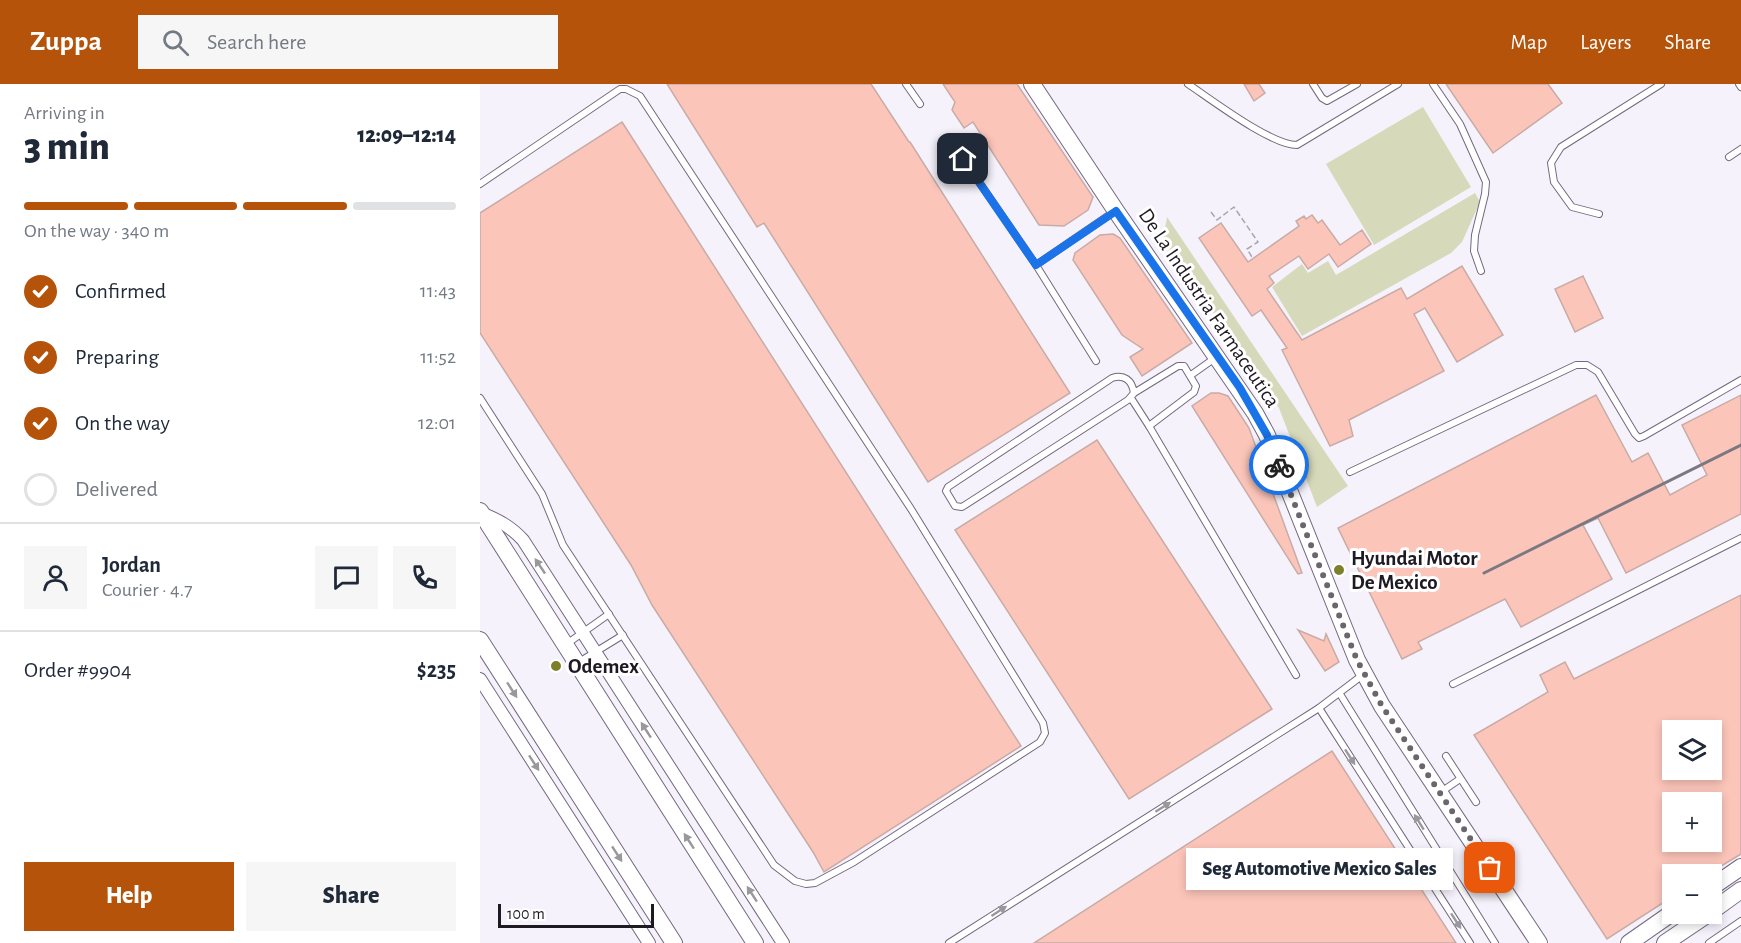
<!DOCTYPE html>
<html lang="en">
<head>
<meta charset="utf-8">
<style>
	:root { --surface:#fff; --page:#f6f6f7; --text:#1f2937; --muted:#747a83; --line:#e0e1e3; --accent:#b45309 }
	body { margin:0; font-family:"Alegreya Sans",sans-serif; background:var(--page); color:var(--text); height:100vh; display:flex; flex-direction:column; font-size:22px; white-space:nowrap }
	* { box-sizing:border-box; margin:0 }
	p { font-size:20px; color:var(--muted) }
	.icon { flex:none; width:33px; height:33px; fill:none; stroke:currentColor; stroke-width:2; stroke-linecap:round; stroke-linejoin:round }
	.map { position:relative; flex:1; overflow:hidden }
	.details { display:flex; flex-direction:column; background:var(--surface); width:480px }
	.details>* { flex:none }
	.buttons { position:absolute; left:1182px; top:636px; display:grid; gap:12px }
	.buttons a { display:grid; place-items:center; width:60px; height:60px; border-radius:0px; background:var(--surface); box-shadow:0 3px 9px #0003; font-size:30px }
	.scale { position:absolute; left:18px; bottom:15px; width:156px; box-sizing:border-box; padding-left:6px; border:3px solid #1d1a22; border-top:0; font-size:16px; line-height:21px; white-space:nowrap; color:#1d1a22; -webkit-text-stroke:4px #fff; paint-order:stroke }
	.pin { position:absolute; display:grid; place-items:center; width:51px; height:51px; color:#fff; margin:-26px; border-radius:12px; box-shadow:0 3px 9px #0006 }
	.courier { position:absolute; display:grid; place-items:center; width:60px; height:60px; margin:-30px; border:4px solid #1a73e8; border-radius:50%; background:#fff; color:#222; box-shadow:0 2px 8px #0007 }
	.bubble { position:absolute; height:42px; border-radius:0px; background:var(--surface); box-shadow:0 3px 9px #0003; font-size:20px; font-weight:800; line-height:42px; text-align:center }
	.overview em { font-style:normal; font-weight:800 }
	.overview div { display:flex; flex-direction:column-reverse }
	.overview { display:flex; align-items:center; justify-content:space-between; height:102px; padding:0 24px }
	h1 { font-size:39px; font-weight:800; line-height:45px }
	.bar { display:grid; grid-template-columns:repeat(4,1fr); gap:9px 6px; align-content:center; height:72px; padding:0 24px }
	.bar i { height:8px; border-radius:4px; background:var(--line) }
	.bar .on { background:var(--accent) }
	.bar p { grid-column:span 4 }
	.line { display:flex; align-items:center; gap:15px; padding:0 24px; border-top:2px solid var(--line) }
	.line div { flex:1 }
	.round { display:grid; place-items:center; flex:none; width:63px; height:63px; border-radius:0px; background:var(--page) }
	ol { padding:0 24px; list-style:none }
	li { display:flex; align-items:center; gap:18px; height:66px }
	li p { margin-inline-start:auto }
	li .icon { padding:6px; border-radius:50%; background:var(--accent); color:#fff; stroke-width:4 }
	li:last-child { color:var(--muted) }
	li i { width:33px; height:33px; border:3px solid var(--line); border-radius:50% }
	.primary-button { display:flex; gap:12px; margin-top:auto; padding:12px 24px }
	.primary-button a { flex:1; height:69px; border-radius:0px; background:var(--accent); color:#fff; font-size:24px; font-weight:800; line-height:69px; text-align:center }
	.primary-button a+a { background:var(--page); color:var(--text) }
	header { display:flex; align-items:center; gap:36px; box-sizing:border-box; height:84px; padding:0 30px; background:var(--accent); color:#fff }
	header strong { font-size:28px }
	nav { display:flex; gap:33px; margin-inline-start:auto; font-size:21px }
	.search { width:420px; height:54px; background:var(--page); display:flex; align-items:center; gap:15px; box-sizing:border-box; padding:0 21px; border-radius:0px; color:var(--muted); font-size:22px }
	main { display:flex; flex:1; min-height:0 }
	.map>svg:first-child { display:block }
	.green { fill:#d7daba }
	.building { fill:#fcc5ba; stroke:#c9aba6; stroke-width:1.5; fill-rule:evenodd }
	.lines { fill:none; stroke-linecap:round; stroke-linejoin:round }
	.lane-casing { stroke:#73697f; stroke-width:8 }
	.street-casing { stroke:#73697f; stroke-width:14 }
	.secondary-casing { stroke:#73697f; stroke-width:18 }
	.path { stroke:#aaa6af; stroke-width:1.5; stroke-dasharray:6 3; stroke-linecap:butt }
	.lane { stroke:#fff; stroke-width:6 }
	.street { stroke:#fff; stroke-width:12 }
	.secondary { stroke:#fff; stroke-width:16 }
	.rail { stroke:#7c7881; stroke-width:3 }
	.oneway { fill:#99989c }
	.done { stroke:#69666e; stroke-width:6; stroke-dasharray:0 10.8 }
	.route { stroke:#1a73e8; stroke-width:8 }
	.poi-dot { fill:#7d802a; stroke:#fff; stroke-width:2 }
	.labels { text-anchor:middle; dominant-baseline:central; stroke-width:6; stroke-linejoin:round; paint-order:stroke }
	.street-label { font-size:21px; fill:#1d1a22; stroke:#fff }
	.poi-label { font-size:21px; font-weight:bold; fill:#1d1a22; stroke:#fff; text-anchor:start }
</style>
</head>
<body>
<header>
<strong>Zuppa</strong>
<div class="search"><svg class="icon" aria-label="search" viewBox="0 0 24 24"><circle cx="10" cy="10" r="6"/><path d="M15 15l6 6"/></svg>Search here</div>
<nav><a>Map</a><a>Layers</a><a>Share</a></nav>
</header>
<main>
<section class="details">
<div class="overview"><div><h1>3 min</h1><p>Arriving in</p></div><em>12:09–12:14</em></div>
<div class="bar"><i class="on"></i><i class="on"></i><i class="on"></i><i></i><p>On the way · 340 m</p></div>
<ol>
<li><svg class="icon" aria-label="check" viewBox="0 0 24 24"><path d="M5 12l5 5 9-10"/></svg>Confirmed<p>11:43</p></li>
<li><svg class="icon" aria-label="check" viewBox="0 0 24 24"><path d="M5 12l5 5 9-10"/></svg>Preparing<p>11:52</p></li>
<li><svg class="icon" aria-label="check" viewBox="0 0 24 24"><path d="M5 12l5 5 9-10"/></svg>On the way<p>12:01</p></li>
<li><i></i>Delivered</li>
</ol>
<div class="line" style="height:108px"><a class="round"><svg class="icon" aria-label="person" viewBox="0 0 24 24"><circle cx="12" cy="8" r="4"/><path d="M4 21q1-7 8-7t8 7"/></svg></a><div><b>Jordan</b><p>Courier · 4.7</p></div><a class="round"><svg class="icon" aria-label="chat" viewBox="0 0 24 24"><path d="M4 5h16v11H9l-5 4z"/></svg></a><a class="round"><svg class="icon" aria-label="phone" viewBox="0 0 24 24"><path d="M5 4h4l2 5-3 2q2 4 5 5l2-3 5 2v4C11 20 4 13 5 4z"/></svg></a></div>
<div class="line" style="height:78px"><div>Order #9904</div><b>$235</b></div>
<div class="primary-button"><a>Help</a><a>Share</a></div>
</section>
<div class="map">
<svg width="1261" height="859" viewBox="0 0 1261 859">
	<rect width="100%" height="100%" fill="#f6f2fc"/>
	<g class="green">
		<path d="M943,23L991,103L894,161L846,80Z"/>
		<path d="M995,109L1000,118L982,158L971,169L822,252L792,203L822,180L828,189L848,177L856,191Z"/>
		<path d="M687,133L868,402L837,423L799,324L683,156Z"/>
	</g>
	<g class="building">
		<path d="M187,0H391L429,58H430L590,309L448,398L284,139L277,143Z"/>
		<path d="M463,0H537L613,113L608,126L584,142L559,141L493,38L484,44L472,26L475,18Z"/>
		<path d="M764,0H779L785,9L774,17Z"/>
		<path d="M966,0H1068L1082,19L1013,69Z"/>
		<path d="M142,38L541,662L344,788L333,768L172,521L151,481L0,249V129Z"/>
		<path d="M832,131L838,139L842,136L860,161L882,146L891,160L858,183L849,170L828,185L819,172L789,192L794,199L787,205L822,256L921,204L927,215L982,182L1023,251L977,278L945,224L934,230L964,287L869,336L873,352L850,362L802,266L807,264L781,226L772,232L719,154L741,139L768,178L819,142L816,137L824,132L826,135Z"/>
		<path d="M633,150L640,154L712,259L662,292L650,273L663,265L642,251L593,176L595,169L620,151Z"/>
		<path d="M1103,192L1123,234L1095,248L1075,205Z"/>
		<path d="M731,309H739L748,312L769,344L822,489L818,490L712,322Z"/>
		<path d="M1116,311L1152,378L1168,369L1190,411L1227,391L1202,341L1261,311V430L1146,489L1118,434L1103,441L1132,495L1041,543L1025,515L938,558L942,565L922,575L858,444Z"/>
		<path d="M617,356L792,625L649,715L475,446Z"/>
		<path d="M1261,511V770L1228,790H1192V813L1127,855L994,651L1068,608L1060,591L1085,578L1094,595ZM1192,646H1232V686H1192ZM1192,718H1232V758H1192Z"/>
		<path d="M818,546L844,557L846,550L859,578L845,587Z"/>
		<path d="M852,667L976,859H554Z"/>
	</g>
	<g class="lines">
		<g class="lane-casing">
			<g id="lane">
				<path d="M426,0L440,20"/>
				<path d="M708,0C732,16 791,61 817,61L918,0"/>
				<path d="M833,0L842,14L847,17L877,0"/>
				<path d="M953,0L980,40L1006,98L1005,110L995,151L994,167L1001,187"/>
				<path d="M1259,0L1261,3"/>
				<path d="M471,57L556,181L616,277"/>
				<path d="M1249,73L1261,65"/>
				<path d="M0,100L140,5H146L160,12L431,425L563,639L565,649L560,658L374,778L335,799L326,800L315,797L294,781L83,461L62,410L0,314"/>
				<path d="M1119,130L1092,123L1074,98L1071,79L1081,63L1181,0"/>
				<path d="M556,181L635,127"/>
				<path d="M711,291L735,274"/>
				<path d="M651,314L669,342L714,308L716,302L704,282H698L654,309L648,316L482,423L475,422L466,407L468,403L632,294C644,290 652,296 654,309"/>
				<path d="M669,342L816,591"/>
				<path d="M870,388L1096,281H1107L1118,288L1155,350L1159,354L1164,352L1261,296"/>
				<path d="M88,559L129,530"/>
				<path d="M99,578L143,551"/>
				<path d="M973,600L1261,454"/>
				<path d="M860,610L1015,859"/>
				<path d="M839,624L990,859"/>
				<path d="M966,672L996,718"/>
				<path d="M961,708L980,695"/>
				<path d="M469,859L839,624L884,590"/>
				<path d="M1229,859L1261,837"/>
			</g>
		</g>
		<g class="street-casing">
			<g id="street">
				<path d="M1,429C18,436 30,442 43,456L303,859"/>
				<path d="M0,595L169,859"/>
			</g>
		</g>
		<g class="secondary-casing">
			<g id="secondary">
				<path d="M552,0L636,127L775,329L787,351L877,576L902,622L1059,859"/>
				<path d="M0,427L275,859"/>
				<path d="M0,556L194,859"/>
				<path d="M1232,803L1261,783"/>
				<path d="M1232,827L1261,806"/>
				<path d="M1149,859L1192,829"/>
				<path d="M1185,859L1228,830"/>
			</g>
		</g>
		<path class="path" d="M731,128L737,136L754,123L778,158L767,165L772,173"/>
		<use href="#lane" class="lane"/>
		<use href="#street" class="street"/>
		<use href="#secondary" class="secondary"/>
		<path class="rail" d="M1004,489L1261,361"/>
	</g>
	<defs><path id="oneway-solid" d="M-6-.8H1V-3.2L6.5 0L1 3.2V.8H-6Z" transform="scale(1.5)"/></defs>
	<g class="oneway">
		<use href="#oneway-solid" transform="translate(60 482) rotate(-124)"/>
		<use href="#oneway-solid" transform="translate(32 606) rotate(57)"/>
		<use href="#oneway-solid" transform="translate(166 646) rotate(-123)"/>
		<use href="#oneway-solid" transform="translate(870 673) rotate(57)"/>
		<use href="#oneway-solid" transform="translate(54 679) rotate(57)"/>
		<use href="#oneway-solid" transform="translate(683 723) rotate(-32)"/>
		<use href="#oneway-solid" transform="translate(939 738) rotate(-122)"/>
		<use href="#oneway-solid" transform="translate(209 757) rotate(-123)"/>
		<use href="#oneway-solid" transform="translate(137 770) rotate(57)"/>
		<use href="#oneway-solid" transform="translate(272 810) rotate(-123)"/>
		<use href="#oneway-solid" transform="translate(519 827) rotate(-33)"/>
		<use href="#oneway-solid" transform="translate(976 837) rotate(57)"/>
	</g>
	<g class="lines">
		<path class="done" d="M799,381L877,576L902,622L1010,784"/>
		<path class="route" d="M483,75L556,181L636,127L760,304L787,351L799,381"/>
	</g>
	<g class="poi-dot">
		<circle cx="859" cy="486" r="6"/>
		<circle cx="76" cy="582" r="6"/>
	</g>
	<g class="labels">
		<g class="street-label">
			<text transform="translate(729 224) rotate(56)">De La Industria Farmaceutica</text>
		</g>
		<g class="poi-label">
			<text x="871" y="474">Hyundai Motor<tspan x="871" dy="24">De Mexico</tspan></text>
			<text x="88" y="582">Odemex</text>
		</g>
	</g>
</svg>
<div class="buttons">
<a><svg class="icon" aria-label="layers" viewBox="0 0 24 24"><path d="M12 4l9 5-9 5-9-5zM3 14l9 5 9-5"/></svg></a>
<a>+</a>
<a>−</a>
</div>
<div class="scale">100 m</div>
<div class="pin" style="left:1010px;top:784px;background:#ea580c"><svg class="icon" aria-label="bag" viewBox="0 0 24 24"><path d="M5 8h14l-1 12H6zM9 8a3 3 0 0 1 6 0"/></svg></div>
<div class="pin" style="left:483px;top:75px;background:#1f2937"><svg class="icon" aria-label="home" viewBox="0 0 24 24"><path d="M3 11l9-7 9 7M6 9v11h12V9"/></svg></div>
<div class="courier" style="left:799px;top:381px"><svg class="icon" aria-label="bike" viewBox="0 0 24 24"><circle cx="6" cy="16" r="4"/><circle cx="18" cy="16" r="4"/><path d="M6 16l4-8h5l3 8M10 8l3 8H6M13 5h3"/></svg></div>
<div class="bubble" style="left:706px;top:764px;width:267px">Seg Automotive Mexico Sales</div>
</div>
</main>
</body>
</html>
